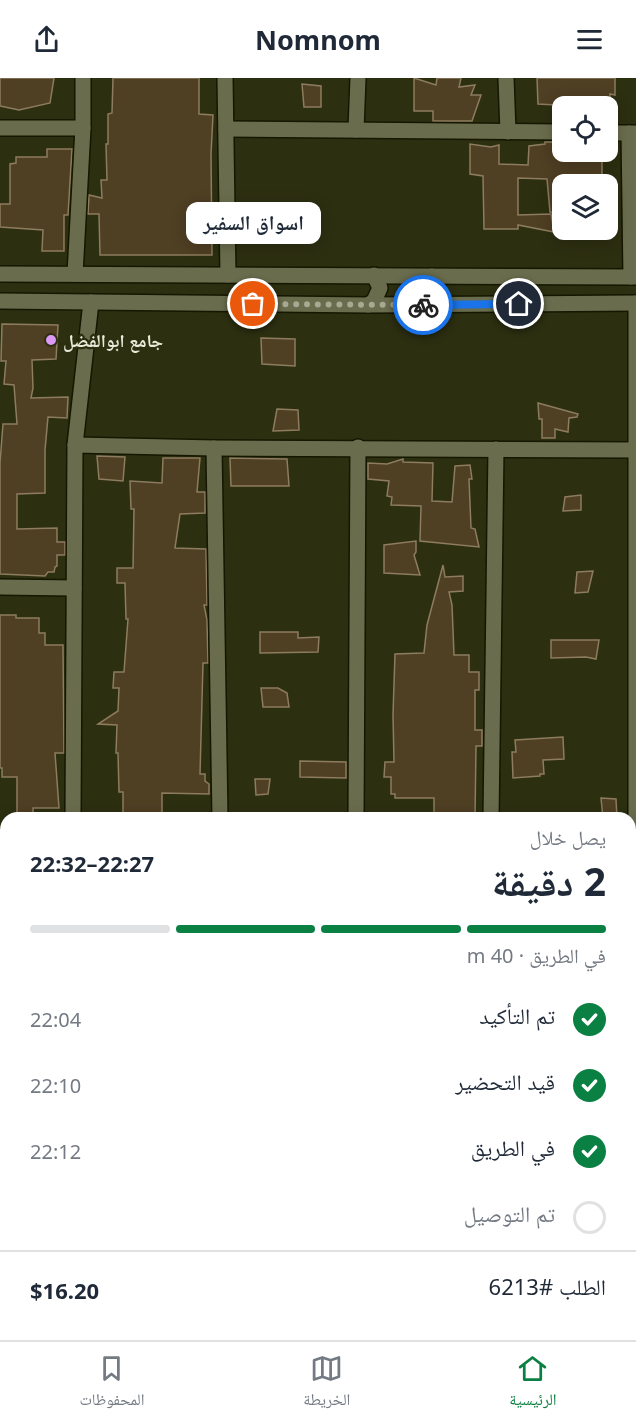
<!DOCTYPE html>
<html lang="ar">
<head>
<meta charset="utf-8">
<style>
	:root { --surface:#fff; --page:#f2f2f3; --text:#1f2937; --muted:#747a83; --line:#e0e1e3; --accent:#0b8043 }
	body { margin:0; font-family:"Noto Sans","Noto Naskh Arabic",sans-serif; background:var(--page); color:var(--text); direction:rtl; height:100vh; display:flex; flex-direction:column; font-size:22px; white-space:nowrap }
	* { box-sizing:border-box; margin:0 }
	p { font-size:20px; color:var(--muted) }
	.icon { flex:none; width:33px; height:33px; fill:none; stroke:currentColor; stroke-width:2; stroke-linecap:round; stroke-linejoin:round }
	.map { position:relative; flex:1; overflow:hidden; direction:ltr }
	.details { position:absolute; left:0px; top:734px; width:636px; height:530px; display:flex; flex-direction:column; background:var(--surface); border-radius:18px 18px 0 0; box-shadow:0 3px 15px #0003; direction:rtl }
	.details>* { flex:none }
	.controls { position:absolute; left:552px; top:18px; display:grid; gap:12px }
	.controls a { display:grid; place-items:center; width:66px; height:66px; border-radius:12px; background:var(--surface); box-shadow:0 3px 15px #0003; font-size:30px }
	.pin { position:absolute; display:grid; place-items:center; width:51px; height:51px; color:#fff; margin:-26px; border:3px solid #fff; border-radius:50%; box-shadow:0 2px 6px #0007 }
	.courier { position:absolute; display:grid; place-items:center; width:60px; height:60px; margin:-30px; border:4px solid #1a73e8; border-radius:50%; background:#fff; color:#222; box-shadow:0 2px 8px #0007 }
	.bubble { position:absolute; height:42px; border-radius:12px; background:var(--surface); box-shadow:0 3px 15px #0003; font-size:20px; font-weight:700; line-height:42px; text-align:center; direction:rtl }
	.head em { font-style:normal; font-weight:700 }
	.head div { display:flex; flex-direction:column-reverse }
	.head { display:flex; align-items:center; justify-content:space-between; height:102px; padding:0 30px }
	h1 { font-size:39px; font-weight:700; line-height:45px }
	.bar { display:grid; grid-template-columns:repeat(4,1fr); gap:9px 6px; align-content:center; height:72px; padding:0 30px }
	.bar i { height:8px; border-radius:4px; background:var(--line) }
	.bar .on { background:var(--accent) }
	.bar p { grid-column:span 4 }
	.line { display:flex; align-items:center; gap:15px; padding:0 30px; border-top:2px solid var(--line) }
	.line div { flex:1 }
	ol { padding:0 30px; list-style:none }
	li { display:flex; align-items:center; gap:18px; height:66px }
	li p { margin-inline-start:auto }
	li .icon { padding:6px; border-radius:50%; background:var(--accent); color:#fff; stroke-width:4 }
	li:last-child { color:var(--muted) }
	li i { width:33px; height:33px; border:3px solid var(--line); border-radius:50% }
	header { display:flex; justify-content:space-between; align-items:center; height:78px; padding:0 30px; background:var(--surface); font-size:27px; font-weight:700 }
	.menu { display:flex; justify-content:space-around; align-items:center; height:84px; border-top:2px solid var(--line); background:var(--surface); font-size:16px; color:var(--muted) }
	.menu a { display:grid; justify-items:center; gap:3px }
	.menu .on { color:var(--accent) }
	.map>svg:first-child { display:block }
	.building { fill:#4f3f23; stroke:#8d7c5e; stroke-width:1.5 }
	.lines { fill:none; stroke-linecap:round; stroke-linejoin:round }
	.minor-casing { stroke:#151700; stroke-width:18 }
	.minor { stroke:#6a6d4d; stroke-width:15 }
	.done { stroke:#a7a993; stroke-width:6; stroke-dasharray:0 10.8 }
	.route { stroke:#1a73e8; stroke-width:8 }
	.poi-dot { fill:#dc99f5; stroke:#2d2f11; stroke-width:2 }
	.labels { text-anchor:middle; dominant-baseline:central; stroke-width:4.5; stroke-linejoin:round; paint-order:stroke }
	.poi-label { font-size:18px; font-weight:bold; fill:#e9ebd9; stroke:#2d2f11; text-anchor:start }
</style>
</head>
<body>
<header><svg class="icon" aria-label="menu" viewBox="0 0 24 24"><path d="M4 6h16M4 12h16M4 18h16"/></svg>Nomnom<svg class="icon" aria-label="share" viewBox="0 0 24 24"><path d="M12 15V3M7 8l5-5 5 5M5 13v7h14v-7"/></svg></header>
<div class="map">
<svg width="636" height="1262" viewBox="0 0 636 1262">
	<rect width="100%" height="100%" fill="#2d2f11"/>
	<g class="building">
		<path d="M0,0H54L50,25L19,32L0,28Z"/>
		<path d="M113,0H199V36L213,37L211,76L212,177H100L99,136H88L89,117L102,120L101,102H107L106,66H108V36L112,35Z"/>
		<path d="M414,0L436,7L437,0H461L459,9L475,7L471,17H481L472,43H433V33H414Z"/>
		<path d="M537,0H615V17L610,16V28L576,22V28L538,26Z"/>
		<path d="M302,6L321,8V29H304Z"/>
		<path d="M545,64H562V74H602V106H562V136L550,134L547,101L518,100V137L551,136L554,154L518,147V151H484L483,98L470,96V66L491,69L499,67V86L528,87L529,68L545,66Z"/>
		<path d="M47,71H72L68,137H64V173H42L43,152L0,149V126H10V86L16,85V79H47Z"/>
		<path d="M2,246L58,247L56,281L32,282L33,310L31,320L68,319L67,340L48,339L45,372V415L17,416V451L57,450V464H65V477H57V488L55,489L54,494H48L45,498L0,496V385L3,346H17L14,307L4,306L6,283H1Z"/>
		<path d="M261,260L295,261V288L262,286Z"/>
		<path d="M538,325L578,336L577,339L569,340L568,354L555,351V360H542V341H539Z"/>
		<path d="M277,331L298,332L299,352L273,353Z"/>
		<path d="M97,378L125,379L123,403L99,401Z"/>
		<path d="M163,380H200L197,414H205V435L180,436L175,470L206,471L207,527H204L207,542L208,585H203L200,696H205V703L209,706V716L162,715V740H123V714H119L118,675H116L117,647L98,646L118,633L119,610H113L114,594H124L128,541H126L125,505H117V490H133L134,431H131L130,403L162,405Z"/>
		<path d="M230,380L287,381L289,408H231Z"/>
		<path d="M403,381V384L433,385L432,423L452,424L455,388L470,387L472,401H469L471,450L475,451L479,469L420,463L421,428L391,427L392,419L387,418L389,403L368,401V385L387,386Z"/>
		<path d="M581,417V432L563,433L565,419Z"/>
		<path d="M416,463V474L414,477L420,497L384,495V467Z"/>
		<path d="M443,487L445,499L463,498V513L449,514L452,527L454,577H469V594H479V612H475V652H482V668H476L475,740H434V720H395V716H391V699H384L385,684H394L393,637L395,576L424,575L427,547Z"/>
		<path d="M593,493L588,514L575,515L577,494Z"/>
		<path d="M0,537H16V540H39V555H45V567H63L64,675H55L59,730H33V740H17V699H2V690H0Z"/>
		<path d="M260,554H298V560L319,559L318,574L260,575Z"/>
		<path d="M551,562H599L596,581L586,579L551,580Z"/>
		<path d="M261,610H278L287,615L289,629H263Z"/>
		<path d="M563,659L564,681L543,682L544,696H540V698L513,700L512,674H516L515,662Z"/>
		<path d="M300,683L346,684V700L300,699Z"/>
		<path d="M255,701H270L268,716L256,717Z"/>
		<path d="M601,720L616,721L617,740H603Z"/>
	</g>
	<g class="lines">
		<g class="minor-casing">
			<g id="minor">
				<path d="M225,0L228,197"/>
				<path d="M506,0L508,54"/>
				<path d="M0,50H83"/>
				<path d="M226,51L562,54"/>
				<path d="M356,52L358,0"/>
				<path d="M608,55H636"/>
				<path d="M629,55L631,199"/>
				<path d="M0,196L636,199"/>
				<path d="M75,196L83,50V0"/>
				<path d="M432,198C419,206 419,220 433,227"/>
				<path d="M0,223L368,227L636,225"/>
				<path d="M368,227L374,223L380,210L374,197"/>
				<path d="M75,367L214,370L636,372"/>
				<path d="M214,370L220,740"/>
				<path d="M0,509L74,510"/>
				<path d="M73,740L75,367L91,224"/>
				<path d="M356,740L358,369"/>
				<path d="M491,740L496,371"/>
				<path d="M0,815H6"/>
				<path d="M0,1243H6"/>
				<path d="M245,1257V1262"/>
				<path d="M636,1262V225"/>
			</g>
		</g>
		<use href="#minor" class="minor"/>
	</g>
	<g class="lines">
		<path class="done" d="M253,226L423,227"/>
		<path class="route" d="M423,227L519,226"/>
	</g>
	<circle class="poi-dot" cx="51" cy="262" r="6"/>
	<g class="labels">
		<g class="poi-label">
			<text x="63" y="262">جامع ابوالفضل</text>
		</g>
	</g>
</svg>
<div class="controls">
<a><svg class="icon" aria-label="locate" viewBox="0 0 24 24"><circle cx="12" cy="12" r="6"/><path d="M12 2v4M12 18v4M2 12h4M18 12h4"/></svg></a>
<a><svg class="icon" aria-label="layers" viewBox="0 0 24 24"><path d="M12 4l9 5-9 5-9-5zM3 14l9 5 9-5"/></svg></a>
</div>
<div class="pin" style="left:253px;top:226px;background:#ea580c"><svg class="icon" aria-label="bag" viewBox="0 0 24 24"><path d="M5 8h14l-1 12H6zM9 8a3 3 0 0 1 6 0"/></svg></div>
<div class="pin" style="left:519px;top:226px;background:#1f2937"><svg class="icon" aria-label="home" viewBox="0 0 24 24"><path d="M3 11l9-7 9 7M6 9v11h12V9"/></svg></div>
<div class="courier" style="left:423px;top:227px"><svg class="icon" aria-label="bike" viewBox="0 0 24 24"><circle cx="6" cy="16" r="4"/><circle cx="18" cy="16" r="4"/><path d="M6 16l4-8h5l3 8M10 8l3 8H6M13 5h3"/></svg></div>
<div class="bubble" style="left:186px;top:124px;width:135px">اسواق السفير</div>
<section class="details">
<div class="head"><div><h1>2 دقيقة</h1><p>يصل خلال</p></div><em>22:27–22:32</em></div>
<div class="bar"><i class="on"></i><i class="on"></i><i class="on"></i><i></i><p>في الطريق · 40 m</p></div>
<ol>
<li><svg class="icon" aria-label="check" viewBox="0 0 24 24"><path d="M5 12l5 5 9-10"/></svg>تم التأكيد<p>22:04</p></li>
<li><svg class="icon" aria-label="check" viewBox="0 0 24 24"><path d="M5 12l5 5 9-10"/></svg>قيد التحضير<p>22:10</p></li>
<li><svg class="icon" aria-label="check" viewBox="0 0 24 24"><path d="M5 12l5 5 9-10"/></svg>في الطريق<p>22:12</p></li>
<li><i></i>تم التوصيل</li>
</ol>
<div class="line" style="height:78px"><div>الطلب #6213</div><b>$16.20</b></div>
</section>
</div>
<nav class="menu">
<a class="on"><svg class="icon" aria-label="home" viewBox="0 0 24 24"><path d="M3 11l9-7 9 7M6 9v11h12V9"/></svg>الرئيسية</a>
<a><svg class="icon" aria-label="map" viewBox="0 0 24 24"><path d="M3 6l6-2 6 2 6-2v14l-6 2-6-2-6 2zM9 4v14M15 6v14"/></svg>الخريطة</a>
<a><svg class="icon" aria-label="saved" viewBox="0 0 24 24"><path d="M7 4h10v16l-5-4-5 4z"/></svg>المحفوظات</a>
</nav>
</body>
</html>
